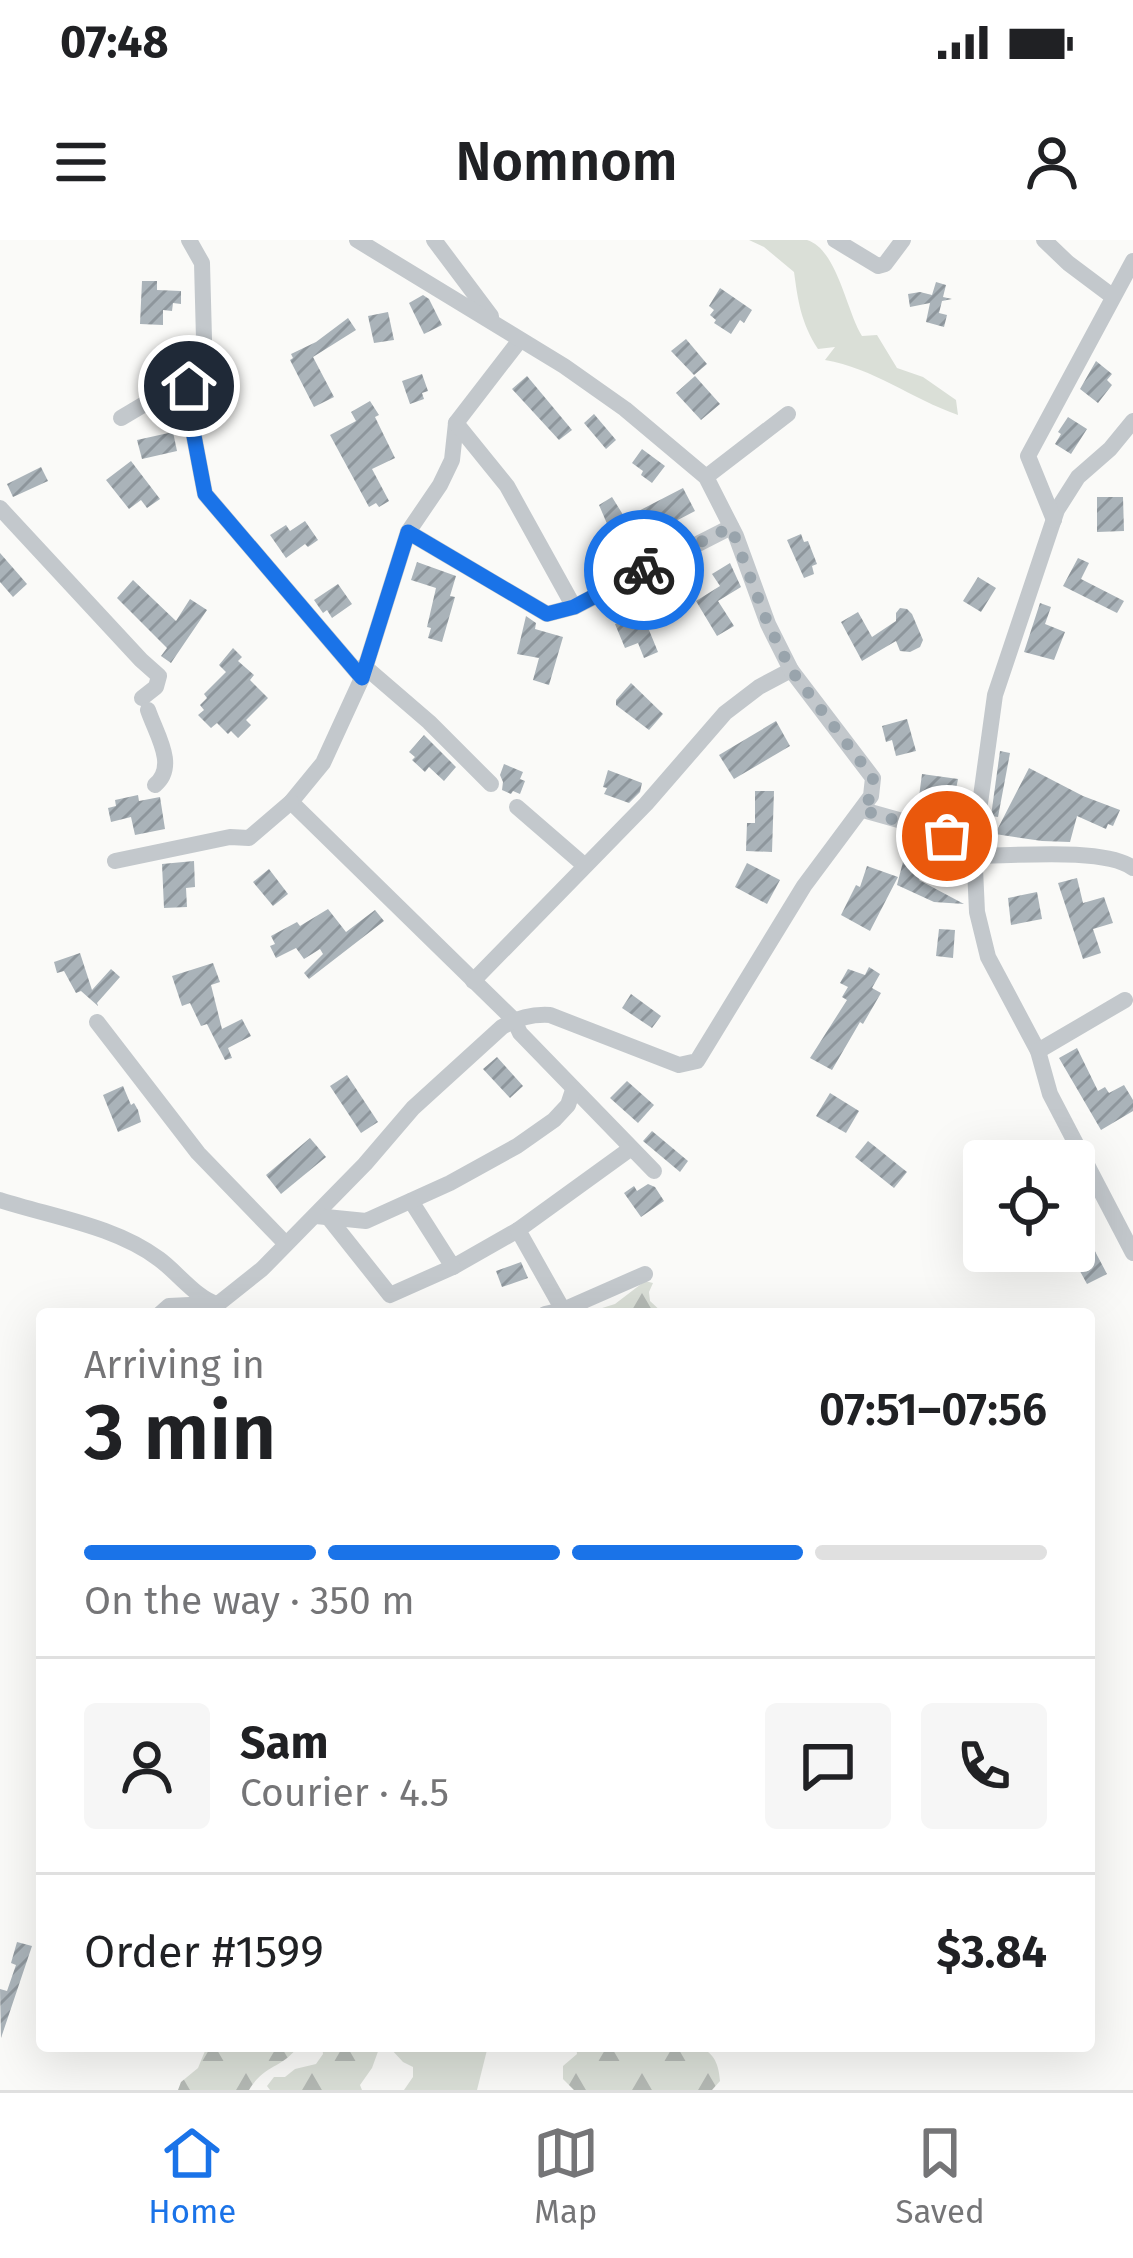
<!DOCTYPE html>
<html lang="en">
<head>
<meta charset="utf-8">
<style>
	:root { --surface:#fff; --page:#f6f6f6; --text:#202124; --muted:#757577; --line:#e0e0e0; --accent:#1a73e8 }
	body { margin:0; font-family:"Fira Sans",sans-serif; background:var(--page); color:var(--text); height:100vh; display:flex; flex-direction:column; font-size:45px; white-space:nowrap }
	* { box-sizing:border-box; margin:0 }
	p { font-size:39px; color:var(--muted) }
	.icon { flex:none; width:66px; height:66px; fill:none; stroke:currentColor; stroke-width:2; stroke-linecap:round; stroke-linejoin:round }
	.map { position:relative; flex:1; overflow:hidden }
	.sheet { position:absolute; left:36px; top:1068px; width:1059px; height:744px; display:flex; flex-direction:column; background:var(--surface); border-radius:12px; box-shadow:0 12px 48px #0002 }
	.sheet>* { flex:none }
	.fabs { position:absolute; left:963px; top:900px; display:grid; gap:24px }
	.fabs a { display:grid; place-items:center; width:132px; height:132px; border-radius:12px; background:var(--surface); box-shadow:0 12px 48px #0002; font-size:60px }
	.pin { position:absolute; display:grid; place-items:center; width:102px; height:102px; color:#fff; margin:-51px; border:6px solid #fff; border-radius:50%; box-shadow:0 3px 12px #0007 }
	.courier { position:absolute; display:grid; place-items:center; width:120px; height:120px; margin:-60px; border:9px solid #1a73e8; border-radius:50%; background:#fff; color:#222; box-shadow:0 3px 15px #0007 }
	.head em { font-style:normal; font-weight:600 }
	.head div { display:flex; flex-direction:column-reverse }
	.head { display:flex; align-items:center; justify-content:space-between; height:204px; padding:0 48px }
	h1 { font-size:78px; font-weight:600; line-height:90px }
	.bar { display:grid; grid-template-columns:repeat(4,1fr); gap:18px 12px; align-content:center; height:144px; padding:0 48px }
	.bar i { height:15px; border-radius:9px; background:var(--line) }
	.bar .active { background:var(--accent) }
	.bar p { grid-column:span 4 }
	.line { display:flex; align-items:center; gap:30px; padding:0 48px; border-top:3px solid var(--line) }
	.line div { flex:1 }
	.round { display:grid; place-items:center; flex:none; width:126px; height:126px; border-radius:12px; background:var(--page) }
	.status { display:flex; justify-content:space-between; align-items:center; height:84px; padding:0 60px; background:var(--surface); direction:ltr }
	.status svg { height:33px; fill:currentColor }
	header { display:flex; justify-content:space-between; align-items:center; height:156px; padding:0 48px; background:var(--surface); font-size:54px; font-weight:600 }
	.tabs { display:flex; justify-content:space-around; align-items:center; height:168px; border-top:3px solid var(--line); background:var(--surface); font-size:33px; color:var(--muted) }
	.tabs a { display:grid; justify-items:center; gap:6px }
	.tabs .active { color:var(--accent) }
	.map>svg:first-child { display:block }
	.green { fill:#dadfd7 }
	.forest { fill:url(#forest-firs) }
	.building { fill:url(#building-hatch) }
	.lines { fill:none; stroke-linecap:round; stroke-linejoin:round }
	.minor { stroke:#c3c8cc; stroke-width:16 }
	.done { stroke:#99a4ac; stroke-width:12; stroke-dasharray:0 21.6 }
	.route { stroke:#1a73e8; stroke-width:15 }
</style>
</head>
<body>
<div class="status"><b>07:48</b><svg viewBox="0 0 49 12"><path d="M0 12V9h3v3zM5 12V6h3v6zM10 12V3h3v9zM15 12V0h3v12zM26 1h20v11H26zM47 4h2v5h-2z"/></svg></div>
<header><svg class="icon" aria-label="menu" viewBox="0 0 24 24"><path d="M4 6h16M4 12h16M4 18h16"/></svg>Nomnom<svg class="icon" aria-label="person" viewBox="0 0 24 24"><circle cx="12" cy="8" r="4"/><path d="M4 21q1-7 8-7t8 7"/></svg></header>
<div class="map">
<svg width="1133" height="1850" viewBox="0 0 1133 1850">
	<defs>
		<pattern id="forest-firs" width="22" height="20" patternUnits="userSpaceOnUse" patternTransform="scale(3)"><rect width="22" height="20" fill="#dadfd7"/><path d="M5 1l3.5 6h-7zM16 11l3.5 6h-7z" fill="#b4b9b4"/></pattern>
		<pattern id="building-hatch" width="6" height="6" patternUnits="userSpaceOnUse" patternTransform="scale(3)"><rect width="6" height="6" fill="#aab3b9"/><path d="M-1 1l2-2M0 6l6-6M5 7l2-2" fill="none" stroke="#8e969c"/></pattern>
	</defs>
	<rect width="100%" height="100%" fill="#fafaf8"/>
	<g class="green">
		<path d="M749,0C764,0 794,0 807,0C837,9 846,70 862,96L877,95L897,128L923,137L956,160L958,175C912,159 873,128 825,120L835,107L818,109C801,83 798,61 794,32L764,7Z"/>
		<path d="M395,1806H488L477,1850H404L413,1837V1827L403,1822L391,1809Z"/>
	</g>
	<g class="forest">
		<path d="M645,1041L653,1043L649,1052L650,1061L664,1074H583L615,1064Z"/>
		<path d="M207,1806H298C284,1828 264,1824 249,1850H178L181,1842L198,1828Z"/>
		<path d="M322,1806H380L372,1828L360,1845L362,1850H270L267,1846L274,1837H285L295,1829L316,1824L323,1814Z"/>
		<path d="M576,1806C601,1806 684,1801 703,1809C716,1815 719,1828 720,1841L712,1850H574L563,1839V1826L577,1814Z"/>
	</g>
	<g class="building">
		<path d="M142,41H157V50L181,51V64L173,63L172,71L163,70V85L140,84Z"/>
		<path d="M936,42L946,45L943,57L952,59L942,61L939,73L947,75L944,87L926,82L930,63L910,67L908,54L920,52L932,55Z"/>
		<path d="M720,48L752,70L744,83L740,80L731,94L714,83L716,80L710,75L714,70L709,66Z"/>
		<path d="M423,55L429,59L442,85L424,94L409,63Z"/>
		<path d="M388,72L394,100L374,103L368,76Z"/>
		<path d="M348,78L356,90L313,117L334,157L314,167L290,120L293,118L291,114L316,102Z"/>
		<path d="M686,99L707,124L694,135L671,111Z"/>
		<path d="M1096,121L1112,134L1107,140L1112,145L1098,163L1080,149Z"/>
		<path d="M422,134L428,151L422,153L424,159L410,164L402,141Z"/>
		<path d="M527,136L572,190L559,200L512,149Z"/>
		<path d="M695,136L720,164L701,180L676,153Z"/>
		<path d="M370,161L379,175L375,177L395,218L372,229L389,261L379,267L376,263L369,267L330,195L356,181L351,172Z"/>
		<path d="M594,174L616,200L606,209L584,183Z"/>
		<path d="M1068,177L1087,189L1071,214L1055,204L1061,194L1058,192Z"/>
		<path d="M173,192L177,211L142,219L137,200Z"/>
		<path d="M642,209L665,226L652,243L641,235L643,231L632,223Z"/>
		<path d="M131,221L160,259L147,268L141,260L129,269L106,240Z"/>
		<path d="M41,227L48,241L13,257L7,244Z"/>
		<path d="M683,248L695,271L653,293L649,284L614,300L599,265L612,257L625,278Z"/>
		<path d="M1097,257H1123L1124,291L1097,292Z"/>
		<path d="M305,281L318,300L308,307L305,304L286,318L270,295L286,285L290,291Z"/>
		<path d="M801,294L804,302L808,301L817,324L812,326L814,334L804,338L787,300Z"/>
		<path d="M0,313L27,344L13,357L0,342Z"/>
		<path d="M1078,318L1089,323L1081,339L1124,361L1117,373L1063,346Z"/>
		<path d="M417,322L456,336L450,356L455,357L442,402L428,398L431,388L427,387L436,348L411,340Z"/>
		<path d="M730,323L741,347L718,361L734,386L717,396L696,361L720,346L712,334Z"/>
		<path d="M978,337L996,348L981,372L963,361Z"/>
		<path d="M133,340L176,381L190,359L207,370L171,423L161,416L167,408L117,358Z"/>
		<path d="M338,344L352,364L332,378L327,370L323,373L314,360Z"/>
		<path d="M1040,363L1051,367L1045,384L1065,392L1054,420L1024,412Z"/>
		<path d="M900,368L907,369L912,374L923,400L920,407L910,412L900,411L896,401L862,421L841,382L858,372L872,397L896,381V373Z"/>
		<path d="M642,373L658,412L644,418L638,403L625,408L615,384Z"/>
		<path d="M526,376L536,383L535,389L563,397L549,445L533,440L539,418L517,414Z"/>
		<path d="M233,408L242,417L238,421L254,435L250,440L268,458L246,480L251,485L238,498L231,491L228,494L217,483L211,488L198,475L204,470L200,465L207,458L204,454L226,432L219,425Z"/>
		<path d="M631,443L663,474L649,490L616,465V460Z"/>
		<path d="M907,479L916,511L896,516L892,500L886,502L882,486Z"/>
		<path d="M776,481L790,506L734,539L719,515Z"/>
		<path d="M424,495L456,527L444,541L429,527L425,532L412,520L415,517L409,512Z"/>
		<path d="M1000,511L1010,513L998,577L991,576Z"/>
		<path d="M504,524L523,532L520,539L525,541L520,554L513,551L511,554L502,550L503,542L500,535Z"/>
		<path d="M1029,528L1083,556L1120,570L1113,586L1108,584L1106,589L1077,576L1070,602L1042,601L995,594Z"/>
		<path d="M608,530L642,543L640,552L629,563L604,554L607,548L603,547Z"/>
		<path d="M922,534L958,539L955,554L943,552L939,575L917,572Z"/>
		<path d="M755,551H774L772,612L746,611L747,583H755Z"/>
		<path d="M138,555L139,561L160,557L165,589L135,595L131,577L111,582L108,568L116,566L115,560Z"/>
		<path d="M921,614L932,620L919,640L964,664L934,662L897,645L904,618L915,624Z"/>
		<path d="M194,621L195,647L186,648L187,667L164,668L162,624Z"/>
		<path d="M747,623L780,640L767,664L735,647Z"/>
		<path d="M867,626L898,637L870,691L841,675L856,645L860,647Z"/>
		<path d="M269,629L288,654L273,666L253,642Z"/>
		<path d="M1077,638L1083,663L1104,657L1113,683L1093,689L1101,713L1083,719L1058,643Z"/>
		<path d="M1037,652L1042,679L1011,685L1008,658Z"/>
		<path d="M328,669L346,692L375,670L384,681L309,739L304,733L323,714L320,709L304,719L296,708L276,718L270,706L275,704L271,696L297,682L300,686Z"/>
		<path d="M939,689L955,690L953,718L936,716Z"/>
		<path d="M80,713L92,750L111,729L120,737L97,763L98,766L81,751L76,753L64,731L57,733L54,722Z"/>
		<path d="M213,723L220,742L211,745L222,789L242,779L251,796L228,808L232,818L225,820L207,784L201,786L190,763L182,766L172,736Z"/>
		<path d="M869,727L880,734L872,748L881,753L863,784L860,782L832,830L810,818L847,760L842,757L848,747L840,743L848,729L865,735Z"/>
		<path d="M631,754L661,776L652,788L622,768Z"/>
		<path d="M1077,808L1098,851L1105,847L1109,853L1124,845L1133,860V871L1101,890L1059,818Z"/>
		<path d="M497,817L523,846L510,858L483,829Z"/>
		<path d="M347,835L378,882L361,893L330,846Z"/>
		<path d="M627,841L654,865L638,883L610,858Z"/>
		<path d="M123,846L131,865L134,863L138,870L141,882L118,892L103,855Z"/>
		<path d="M830,853L859,871L846,893L816,876Z"/>
		<path d="M652,891L688,921L680,932L643,901Z"/>
		<path d="M310,898L326,917L281,954L266,935Z"/>
		<path d="M868,901L907,932L894,948L855,917Z"/>
		<path d="M648,944L655,947L664,961L641,977L624,953L634,946L637,951Z"/>
		<path d="M1088,998L1107,1034L1087,1044L1069,1011H1074V1006Z"/>
		<path d="M521,1022L528,1038L502,1047L496,1031Z"/>
		<path d="M17,1702L32,1706L1,1798L0,1749L7,1751L16,1725L11,1723Z"/>
	</g>
	<g class="lines">
		<g class="minor">
			<path d="M189,0L202,23L204,99L186,154L205,254L362,438L408,292L440,245L452,220L456,183"/>
			<path d="M434,0L491,76"/>
			<path d="M835,0L878,26L885,24L903,0"/>
			<path d="M1044,0L1068,23L1112,56"/>
			<path d="M520,100L456,183L507,246L574,367"/>
			<path d="M121,178L158,156L189,146"/>
			<path d="M1133,181L1110,209L1078,237L1057,270L995,455L974,607L977,672L988,717L1038,811L1050,854L1133,1013"/>
			<path d="M706,237L788,174"/>
			<path d="M0,268L141,420L159,436L156,447L142,458"/>
			<path d="M1054,280L1028,216L1133,21"/>
			<path d="M408,292L547,374L574,367L731,287"/>
			<path d="M364,426L429,482L491,544"/>
			<path d="M362,438L323,523L291,562L514,780L520,793L654,931"/>
			<path d="M148,470C156,494 178,526 155,545"/>
			<path d="M517,567L584,625"/>
			<path d="M863,570L920,586L974,607"/>
			<path d="M974,616C1012,616 1105,607 1133,628"/>
			<path d="M115,621L230,597L249,598L291,562"/>
			<path d="M473,741L646,564L725,473L759,447L791,430"/>
			<path d="M97,782L198,913L286,1004"/>
			<path d="M1038,811L1125,760"/>
			<path d="M0,960C53,977 115,986 159,1019C177,1032 199,1061 218,1064L262,1029L365,924L413,868L502,787C518,778 531,774 550,775L679,825L697,821L804,646L871,556L873,538L791,430L768,384L736,296L706,237L625,169L564,126L357,0"/>
			<path d="M411,961L453,1027L518,990"/>
			<path d="M316,976L366,981L450,943L517,906L554,880L568,865L573,850"/>
			<path d="M328,977L390,1055L453,1027"/>
			<path d="M563,1070L518,990L630,909"/>
			<path d="M160,1074L169,1066L211,1064L210,1067"/>
			<path d="M545,1074L563,1070L645,1034"/>
		</g>
	</g>
	<g class="lines">
		<path class="done" d="M644,330L731,287L768,384L791,430L873,538L871,556L862,570L947,596"/>
		<path class="route" d="M189,146L186,154L205,254L362,438L408,292L547,374L574,367L644,330"/>
	</g>
</svg>
<div class="fabs">
<a><svg class="icon" aria-label="locate" viewBox="0 0 24 24"><circle cx="12" cy="12" r="6"/><path d="M12 2v4M12 18v4M2 12h4M18 12h4"/></svg></a>
</div>
<div class="pin" style="left:947px;top:596px;background:#ea580c"><svg class="icon" aria-label="bag" viewBox="0 0 24 24"><path d="M5 8h14l-1 12H6zM9 8a3 3 0 0 1 6 0"/></svg></div>
<div class="pin" style="left:189px;top:146px;background:#1f2937"><svg class="icon" aria-label="home" viewBox="0 0 24 24"><path d="M3 11l9-7 9 7M6 9v11h12V9"/></svg></div>
<div class="courier" style="left:644px;top:330px"><svg class="icon" aria-label="bike" viewBox="0 0 24 24"><circle cx="6" cy="16" r="4"/><circle cx="18" cy="16" r="4"/><path d="M6 16l4-8h5l3 8M10 8l3 8H6M13 5h3"/></svg></div>
<section class="sheet">
<div class="head"><div><h1>3 min</h1><p>Arriving in</p></div><em>07:51–07:56</em></div>
<div class="bar"><i class="active"></i><i class="active"></i><i class="active"></i><i></i><p>On the way · 350 m</p></div>
<div class="line" style="height:216px"><a class="round"><svg class="icon" aria-label="person" viewBox="0 0 24 24"><circle cx="12" cy="8" r="4"/><path d="M4 21q1-7 8-7t8 7"/></svg></a><div><b>Sam</b><p>Courier · 4.5</p></div><a class="round"><svg class="icon" aria-label="chat" viewBox="0 0 24 24"><path d="M4 5h16v11H9l-5 4z"/></svg></a><a class="round"><svg class="icon" aria-label="phone" viewBox="0 0 24 24"><path d="M5 4h4l2 5-3 2q2 4 5 5l2-3 5 2v4C11 20 4 13 5 4z"/></svg></a></div>
<div class="line" style="height:156px"><div>Order #1599</div><b>$3.84</b></div>
</section>
</div>
<nav class="tabs">
<a class="active"><svg class="icon" aria-label="home" viewBox="0 0 24 24"><path d="M3 11l9-7 9 7M6 9v11h12V9"/></svg>Home</a>
<a><svg class="icon" aria-label="map" viewBox="0 0 24 24"><path d="M3 6l6-2 6 2 6-2v14l-6 2-6-2-6 2zM9 4v14M15 6v14"/></svg>Map</a>
<a><svg class="icon" aria-label="saved" viewBox="0 0 24 24"><path d="M7 4h10v16l-5-4-5 4z"/></svg>Saved</a>
</nav>
</body>
</html>
